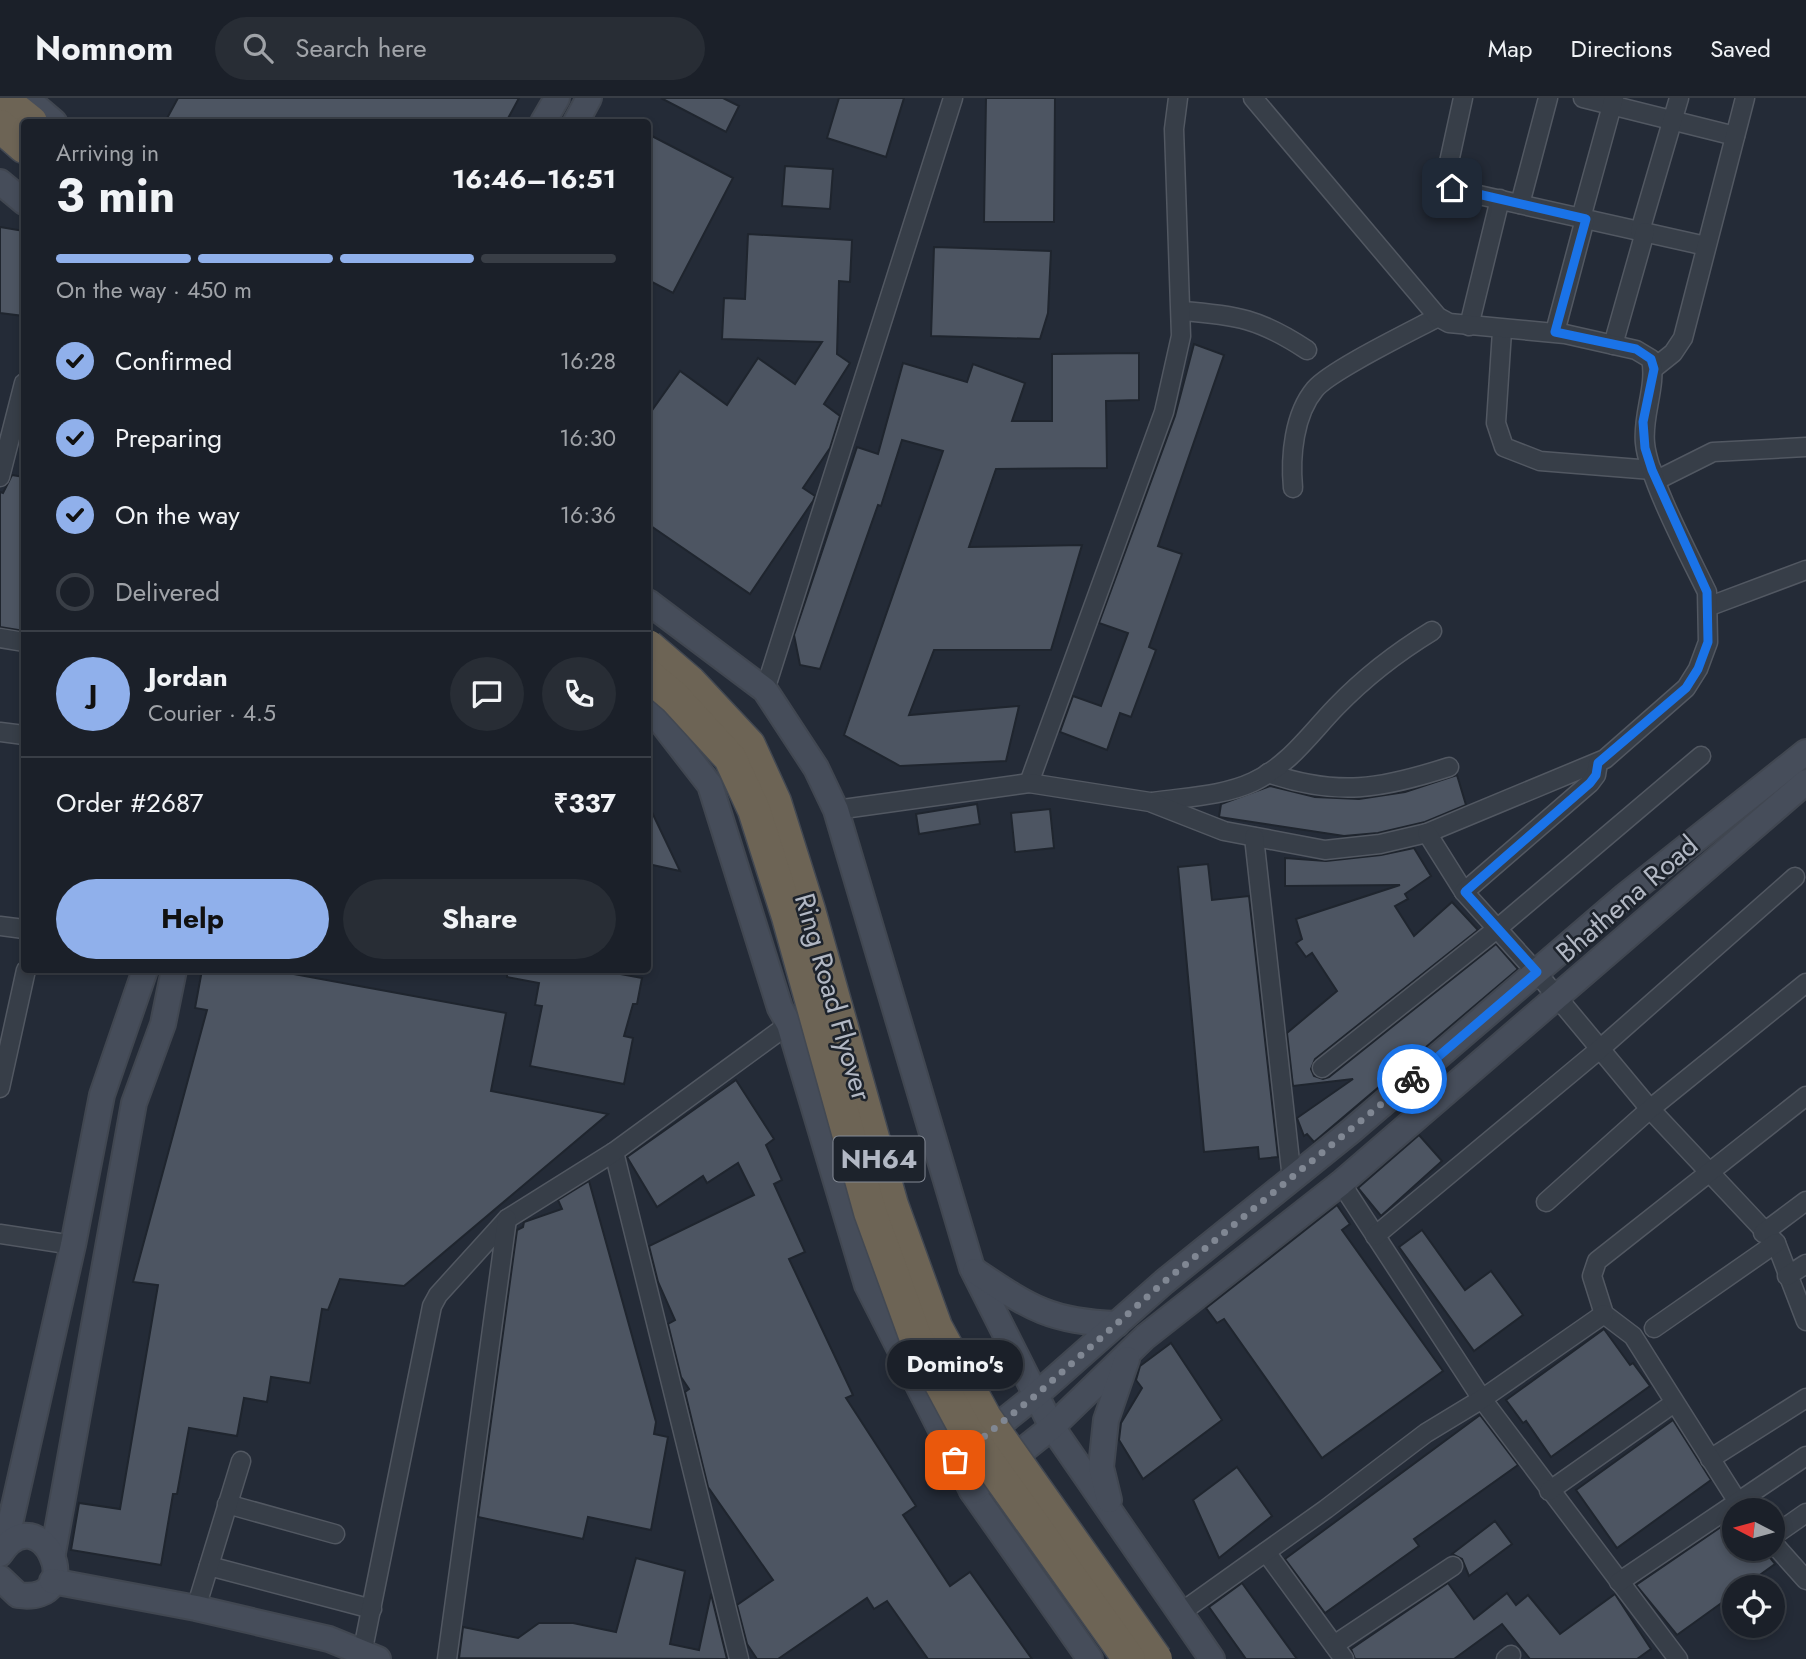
<!DOCTYPE html>
<html lang="en">
<head>
<meta charset="utf-8">
<style>
	:root { --surface:#1b2029; --page:#282d35; --text:#f1f3f6; --muted:#a0a3a8; --line:#393e46; --accent:#90b0eb }
	body { margin:0; font-family:Jost,sans-serif; background:var(--page); color:var(--text); height:100vh; display:flex; flex-direction:column; font-size:26px; white-space:nowrap }
	* { box-sizing:border-box; margin:0 }
	p { font-size:23px; color:var(--muted) }
	.icon { flex:none; width:38px; height:38px; fill:none; stroke:currentColor; stroke-width:2; stroke-linecap:round; stroke-linejoin:round }
	.map { position:relative; flex:1; overflow:hidden }
	.panel { position:absolute; left:21px; top:21px; width:630px; height:854px; display:flex; flex-direction:column; background:var(--surface); border-radius:7px; box-shadow:0 4px 10px #0003,0 0 0 2px var(--line) }
	.panel>* { flex:none }
	.needle { width:46px; rotate:276deg }
	.controls { position:absolute; left:1722px; top:1400px; display:grid; gap:14px }
	.controls a { display:grid; place-items:center; width:63px; height:63px; border-radius:50%; background:var(--surface); box-shadow:0 4px 10px #0003,0 0 0 2px var(--line); font-size:35px }
	.pin { position:absolute; display:grid; place-items:center; width:60px; height:60px; color:#fff; margin:-30px; border-radius:14px; box-shadow:0 4px 10px #0006 }
	.courier { position:absolute; display:grid; place-items:center; width:70px; height:70px; margin:-35px; border:5px solid #1a73e8; border-radius:50%; background:#fff; color:#222; box-shadow:0 2px 9px #0007 }
	.bubble { position:absolute; height:49px; border-radius:24px; background:var(--surface); box-shadow:0 4px 10px #0003,0 0 0 2px var(--line); font-size:23px; font-weight:700; line-height:49px; text-align:center }
	.headline em { font-style:normal; font-weight:700 }
	.headline div { display:flex; flex-direction:column-reverse }
	.headline { display:flex; align-items:center; justify-content:space-between; height:119px; padding:0 35px }
	h1 { font-size:46px; font-weight:700; line-height:52px }
	.bar { display:grid; grid-template-columns:repeat(4,1fr); gap:10px 7px; align-content:center; height:84px; padding:0 35px }
	.bar i { height:9px; border-radius:5px; background:var(--line) }
	.bar .active { background:var(--accent) }
	.bar p { grid-column:span 4 }
	.line { display:flex; align-items:center; gap:18px; padding:0 35px; border-top:2px solid var(--line) }
	.line div { flex:1 }
	.round { display:grid; place-items:center; flex:none; width:74px; height:74px; border-radius:37px; background:var(--page) }
	ol { padding:0 35px; list-style:none }
	li { display:flex; align-items:center; gap:21px; height:77px }
	li p { margin-inline-start:auto }
	li .icon { padding:7px; border-radius:50%; background:var(--accent); color:#111; stroke-width:4 }
	li:last-child { color:var(--muted) }
	li i { width:38px; height:38px; border:4px solid var(--line); border-radius:50% }
	.primary-button { display:flex; gap:14px; margin-top:auto; padding:14px 35px }
	.primary-button a { flex:1; height:80px; border-radius:42px; background:var(--accent); color:#111; font-size:28px; font-weight:700; line-height:80px; text-align:center }
	.primary-button a+a { background:var(--page); color:var(--text) }
	header { display:flex; align-items:center; gap:42px; box-sizing:border-box; height:98px; padding:0 35px; background:var(--surface); border-bottom:2px solid var(--line) }
	header strong { font-size:33px }
	nav { display:flex; gap:38px; margin-inline-start:auto; font-size:24px }
	.search { width:490px; height:63px; background:var(--page); display:flex; align-items:center; gap:18px; box-sizing:border-box; padding:0 24px; border-radius:38px; color:var(--muted); font-size:26px }
	.map>svg:first-child { display:block }
	.building { fill:#4d5562; stroke:#1f252e; stroke-width:2 }
	.lines { fill:none; stroke-linecap:round; stroke-linejoin:round }
	.street-casing { stroke:#525862; stroke-width:21 }
	.secondary-casing { stroke:#414751; stroke-width:28 }
	.highway-casing { stroke:#424852; stroke-width:35 }
	.street { stroke:#373e48; stroke-width:18 }
	.secondary { stroke:#464d5a; stroke-width:24 }
	.highway { stroke:#6d6455; stroke-width:32 }
	.highway-bridge-casing { stroke:#424852; stroke-width:35; stroke-linecap:butt }
	.highway-bridge { stroke:#6d6455; stroke-width:32 }
	.done { stroke:#808793; stroke-width:7; stroke-dasharray:0 12.6 }
	.route { stroke:#1a73e8; stroke-width:9 }
	.labels { text-anchor:middle; dominant-baseline:central; stroke-width:5; stroke-linejoin:round; paint-order:stroke }
	.shield { fill:#1d232c; stroke:#858b96; stroke-width:2 }
	.shield-label { font-size:26px; font-weight:bold; fill:#b2b8c4 }
	.street-label { font-size:28px; fill:#b2b8c4; stroke:#1d232c }
</style>
</head>
<body>
<header>
<strong>Nomnom</strong>
<div class="search"><svg class="icon" aria-label="search" viewBox="0 0 24 24"><circle cx="10" cy="10" r="6"/><path d="M15 15l6 6"/></svg>Search here</div>
<nav><a>Map</a><a>Directions</a><a>Saved</a></nav>
</header>
<div class="map">
<svg width="1806" height="1561" viewBox="0 0 1806 1561">
	<rect width="100%" height="100%" fill="#242b37"/>
	<g class="building">
		<path d="M178,0H519L506,24H165Z"/>
		<path d="M661,0H723L739,8L726,34Z"/>
		<path d="M839,0H904L886,59L827,40Z"/>
		<path d="M986,0H1055L1054,124H984Z"/>
		<path d="M648,36L733,80L673,195L648,182Z"/>
		<path d="M785,68L833,71L830,111L782,108Z"/>
		<path d="M0,129L24,133V218L0,215Z"/>
		<path d="M748,136L852,142L850,184L839,183L837,256L850,265L824,306L840,318L830,350L803,390L815,398L813,403L750,496L648,426V318L680,273L727,307L758,260L795,286L822,244L722,241L724,200L745,201Z"/>
		<path d="M934,149L1051,153L1048,215L1040,241L931,238Z"/>
		<path d="M1194,246L1224,257L1158,448L1182,456L1149,549L1156,552L1131,619L1120,615L1107,652L1060,634L1073,598L1101,608L1128,535L1099,525L1175,318Z"/>
		<path d="M1139,255V302L1106,303L1107,370L996,371L969,449L1082,447L1051,552H934L909,617L1019,608L1006,663L900,668L844,637L943,353L902,342L881,408L878,407L820,571L800,567L794,537L857,349L878,356L903,265L967,284L973,266L1025,285L1012,323H1052V256Z"/>
		<path d="M12,377L24,379V533L0,529V394L3,395Z"/>
		<path d="M1457,677L1466,707L1425,724L1378,735L1344,738L1219,719L1221,706L1270,688L1315,699L1359,701L1405,694Z"/>
		<path d="M648,706L680,773L648,766Z"/>
		<path d="M977,706L980,726L919,736L916,716Z"/>
		<path d="M1050,711L1054,750L1015,754L1011,715Z"/>
		<path d="M1414,750L1431,778L1405,796L1408,801L1395,808L1414,838L1452,804L1478,832L1315,961L1311,971L1314,978L1323,981L1329,979L1496,846L1518,871L1314,1044L1307,1036L1304,1038L1297,1020L1353,981L1293,988L1287,935L1337,893L1312,855L1306,859L1296,845L1302,841L1296,821L1400,787L1285,788V760L1326,763L1381,757Z"/>
		<path d="M1208,766L1212,802L1249,798L1278,1059L1259,1061L1258,1049L1204,1054L1178,769Z"/>
		<path d="M202,872H272L506,915L491,993L608,1016L404,1188L340,1181L328,1212L322,1211L310,1285L271,1279L267,1304L244,1300L237,1338L189,1330L177,1396H173L161,1467L71,1452L79,1405L120,1411L158,1187L133,1184L207,912L195,910Z"/>
		<path d="M507,872H599L642,880L637,906H633L624,938L633,940L624,986L530,968L542,908L535,907L539,885L507,879Z"/>
		<path d="M736,982L774,1041L766,1047L782,1082L774,1086L805,1154L789,1161L853,1297L846,1300L916,1408L903,1417L950,1488L970,1474L1032,1561H928L887,1503L874,1511L867,1500L778,1561H757L747,1546L737,1507L773,1482L708,1389L685,1294L689,1291L681,1279L668,1226L675,1222L658,1184L649,1148L754,1097L738,1065L707,1085L703,1078L657,1109L627,1059Z"/>
		<path d="M1419,1037L1442,1063L1381,1118L1358,1090Z"/>
		<path d="M589,1083L656,1324L654,1336L668,1339L651,1432L588,1419L583,1441L478,1419L517,1132L523,1129L524,1124L562,1111L558,1102Z"/>
		<path d="M1337,1107L1350,1126L1342,1132L1443,1273L1322,1360L1224,1221L1217,1225L1206,1210Z"/>
		<path d="M1422,1132L1465,1192L1491,1173L1523,1217L1474,1253L1399,1149Z"/>
		<path d="M1604,1231L1630,1267L1633,1265L1650,1288L1551,1359L1526,1323L1523,1325L1506,1302Z"/>
		<path d="M1171,1245L1222,1322L1143,1381L1119,1342L1121,1325L1142,1290L1136,1282L1140,1268Z"/>
		<path d="M1480,1317L1518,1367L1414,1441L1419,1448L1325,1515L1285,1461Z"/>
		<path d="M1673,1322L1711,1382L1617,1450L1576,1392Z"/>
		<path d="M1237,1369L1272,1418L1219,1460L1193,1402Z"/>
		<path d="M1734,1420V1451H1763L1775,1466L1743,1489H1734V1496L1677,1537L1636,1487Z"/>
		<path d="M1495,1423L1512,1446L1469,1478L1462,1461L1452,1456Z"/>
		<path d="M636,1460L685,1473L670,1546L699,1552L711,1496L727,1561L459,1560L463,1529L518,1540L539,1525H573L616,1534Z"/>
		<path d="M1242,1485L1297,1561H1246L1209,1509Z"/>
		<path d="M1448,1485L1474,1521L1507,1495L1516,1507L1528,1497L1560,1536L1615,1496L1651,1551L1637,1561H1530L1502,1526L1454,1561H1355L1351,1551Z"/>
	</g>
	<g class="lines">
		<g class="street-casing">
			<g id="street">
				<path d="M1463,0L1446,78L1452,91L1706,148"/>
				<path d="M1583,0L1735,38"/>
				<path d="M1520,106L1548,0"/>
				<path d="M1581,120L1614,0"/>
				<path d="M1640,133L1679,0"/>
				<path d="M1181,213C1237,217 1260,221 1307,252"/>
				<path d="M1469,228L1500,101"/>
				<path d="M1502,233L1496,325L1504,349L1540,363L1652,372"/>
				<path d="M1555,234L1585,121"/>
				<path d="M1613,247L1645,134"/>
				<path d="M1653,271L1673,255L1683,240L1745,0"/>
				<path d="M0,379L24,285"/>
				<path d="M1657,382L1713,354L1806,349"/>
				<path d="M1293,390C1290,358 1294,316 1315,291C1331,272 1412,233 1438,219"/>
				<path d="M1710,508L1806,472"/>
				<path d="M0,540L24,544"/>
				<path d="M765,592L953,0"/>
				<path d="M0,634L24,637"/>
				<path d="M1268,675C1338,699 1381,691 1449,669"/>
				<path d="M1029,685L1164,314L1181,238L1174,31L1178,0"/>
				<path d="M1153,704C1186,699 1223,698 1253,684C1289,667 1309,637 1336,609C1365,579 1396,555 1432,533"/>
				<path d="M836,712L1029,685L1150,704L1224,733L1325,752L1380,746L1427,735L1605,661L1686,590L1698,571L1708,544L1707,494C1690,459 1648,380 1645,345C1642,317 1657,288 1651,261L1636,252L1565,236L1449,225L1438,219L1253,0"/>
				<path d="M1427,735L1464,794L1537,875L1650,1011L1776,1145L1806,1223"/>
				<path d="M1254,739L1292,1081"/>
				<path d="M1464,794L1590,685L1596,677L1598,665"/>
				<path d="M0,828L24,831"/>
				<path d="M1322,970L1498,830L1701,658"/>
				<path d="M0,990L26,872"/>
				<path d="M614,1054L739,1561"/>
				<path d="M1341,1085L1482,1301L1678,1561"/>
				<path d="M1546,1104L1650,1011L1806,885"/>
				<path d="M1763,1135L1806,1103"/>
				<path d="M0,1136L73,1147"/>
				<path d="M1375,1138L1601,950L1795,779"/>
				<path d="M1787,1178L1806,1166"/>
				<path d="M1654,1230L1776,1145"/>
				<path d="M1710,1361L1806,1300"/>
				<path d="M1549,1393L1674,1305"/>
				<path d="M227,1406L335,1436"/>
				<path d="M1743,1412L1633,1238L1604,1216L1592,1178L1597,1163L1806,998"/>
				<path d="M1773,1438L1806,1415"/>
				<path d="M1773,1445L1806,1482"/>
				<path d="M1266,1454L1344,1561"/>
				<path d="M209,1468L372,1511"/>
				<path d="M1619,1484L1806,1358"/>
				<path d="M196,1510L241,1363"/>
				<path d="M1180,1515L1326,1411L1426,1335L1482,1301L1604,1216"/>
				<path d="M1334,1547L1453,1468"/>
				<path d="M361,1561L432,1208L438,1197L507,1121L614,1054L789,926"/>
				<path d="M447,1561L507,1121"/>
				<path d="M1506,1561L1511,1557"/>
			</g>
		</g>
		<g class="secondary-casing">
			<g id="secondary">
				<path d="M26,0L54,24"/>
				<path d="M543,24L557,0"/>
				<path d="M576,24L589,0"/>
				<path d="M0,84L24,104"/>
				<path d="M648,504L765,592L816,670L836,712L972,1170L1052,1329L1212,1561"/>
				<path d="M648,607L710,687L780,910L789,926L867,1187L972,1393L1090,1561"/>
				<path d="M975,1173C1029,1209 1050,1224 1117,1226"/>
				<path d="M955,1362L1036,1297L1164,1184L1351,1033L1625,798L1806,654"/>
				<path d="M972,1393L1052,1329L1145,1239L1341,1085L1806,684"/>
				<path d="M1109,1402L1101,1369L1106,1322L1127,1261"/>
				<path d="M5,1448L73,1147L102,997L145,872"/>
				<path d="M53,1455L134,1005L163,926L174,872"/>
				<path d="M0,1456C40,1395 92,1507 18,1497L0,1480"/>
				<path d="M52,1483L196,1510L329,1541L378,1561"/>
			</g>
		</g>
		<g class="highway-casing">
			<g id="highway">
				<path d="M1,0L31,24"/>
				<path d="M0,28L24,49"/>
			</g>
		</g>
		<use href="#street" class="street"/>
		<use href="#secondary" class="secondary"/>
		<use href="#highway" class="highway"/>
		<g class="highway-bridge-casing">
			<g id="highway-bridge">
				<path d="M648,548L690,584L749,647L775,704L809,812L892,1107L936,1229L985,1319L1156,1561"/>
				<path d="M648,577L675,600L730,660L754,712L788,819L870,1114L915,1238L965,1331L1129,1561"/>
			</g>
		</g>
		<use href="#highway-bridge" class="highway-bridge"/>
	</g>
	<g class="lines">
		<path class="done" d="M955,1362L1036,1297L1164,1184L1412,981"/>
		<path class="route" d="M1412,981L1537,874L1465,794L1590,685L1596,677L1598,665L1686,590L1698,571L1708,544L1707,494L1652,372L1645,350L1643,324L1654,271L1651,261L1636,251L1555,234L1586,121L1452,90"/>
	</g>
	<g class="labels">
		<rect class="shield" x="833.5" y="1038.5" width="91" height="45" rx="5"/>
		<g class="shield-label">
			<text x="879" y="1061">NH64</text>
		</g>
		<g class="street-label">
			<text transform="translate(1627 801) rotate(-41)">Bhathena Road</text>
			<text transform="translate(833 899) rotate(74)">Ring Road Flyover</text>
		</g>
	</g>
</svg>
<div class="controls">
<a><svg class="needle" viewBox="-14 -14 28 28"><path d="M0-13l5 13h-10z" fill="#e53935"/><path d="M0 13l5-13h-10z" fill="#a0a3a8"/></svg></a>
<a><svg class="icon" aria-label="locate" viewBox="0 0 24 24"><circle cx="12" cy="12" r="6"/><path d="M12 2v4M12 18v4M2 12h4M18 12h4"/></svg></a>
</div>
<div class="pin" style="left:955px;top:1362px;background:#ea580c"><svg class="icon" aria-label="bag" viewBox="0 0 24 24"><path d="M5 8h14l-1 12H6zM9 8a3 3 0 0 1 6 0"/></svg></div>
<div class="pin" style="left:1452px;top:90px;background:#1f2937"><svg class="icon" aria-label="home" viewBox="0 0 24 24"><path d="M3 11l9-7 9 7M6 9v11h12V9"/></svg></div>
<div class="courier" style="left:1412px;top:981px"><svg class="icon" aria-label="bike" viewBox="0 0 24 24"><circle cx="6" cy="16" r="4"/><circle cx="18" cy="16" r="4"/><path d="M6 16l4-8h5l3 8M10 8l3 8H6M13 5h3"/></svg></div>
<div class="bubble" style="left:887px;top:1242px;width:136px">Domino's</div>
<section class="panel">
<div class="headline"><div><h1>3 min</h1><p>Arriving in</p></div><em>16:46–16:51</em></div>
<div class="bar"><i class="active"></i><i class="active"></i><i class="active"></i><i></i><p>On the way · 450 m</p></div>
<ol>
<li><svg class="icon" aria-label="check" viewBox="0 0 24 24"><path d="M5 12l5 5 9-10"/></svg>Confirmed<p>16:28</p></li>
<li><svg class="icon" aria-label="check" viewBox="0 0 24 24"><path d="M5 12l5 5 9-10"/></svg>Preparing<p>16:30</p></li>
<li><svg class="icon" aria-label="check" viewBox="0 0 24 24"><path d="M5 12l5 5 9-10"/></svg>On the way<p>16:36</p></li>
<li><i></i>Delivered</li>
</ol>
<div class="line" style="height:126px"><b class="round" style="background:var(--accent);color:#111">J</b><div><b>Jordan</b><p>Courier · 4.5</p></div><a class="round"><svg class="icon" aria-label="chat" viewBox="0 0 24 24"><path d="M4 5h16v11H9l-5 4z"/></svg></a><a class="round"><svg class="icon" aria-label="phone" viewBox="0 0 24 24"><path d="M5 4h4l2 5-3 2q2 4 5 5l2-3 5 2v4C11 20 4 13 5 4z"/></svg></a></div>
<div class="line" style="height:91px"><div>Order #2687</div><b>₹337</b></div>
<div class="primary-button"><a>Help</a><a>Share</a></div>
</section>
</div>
</body>
</html>
